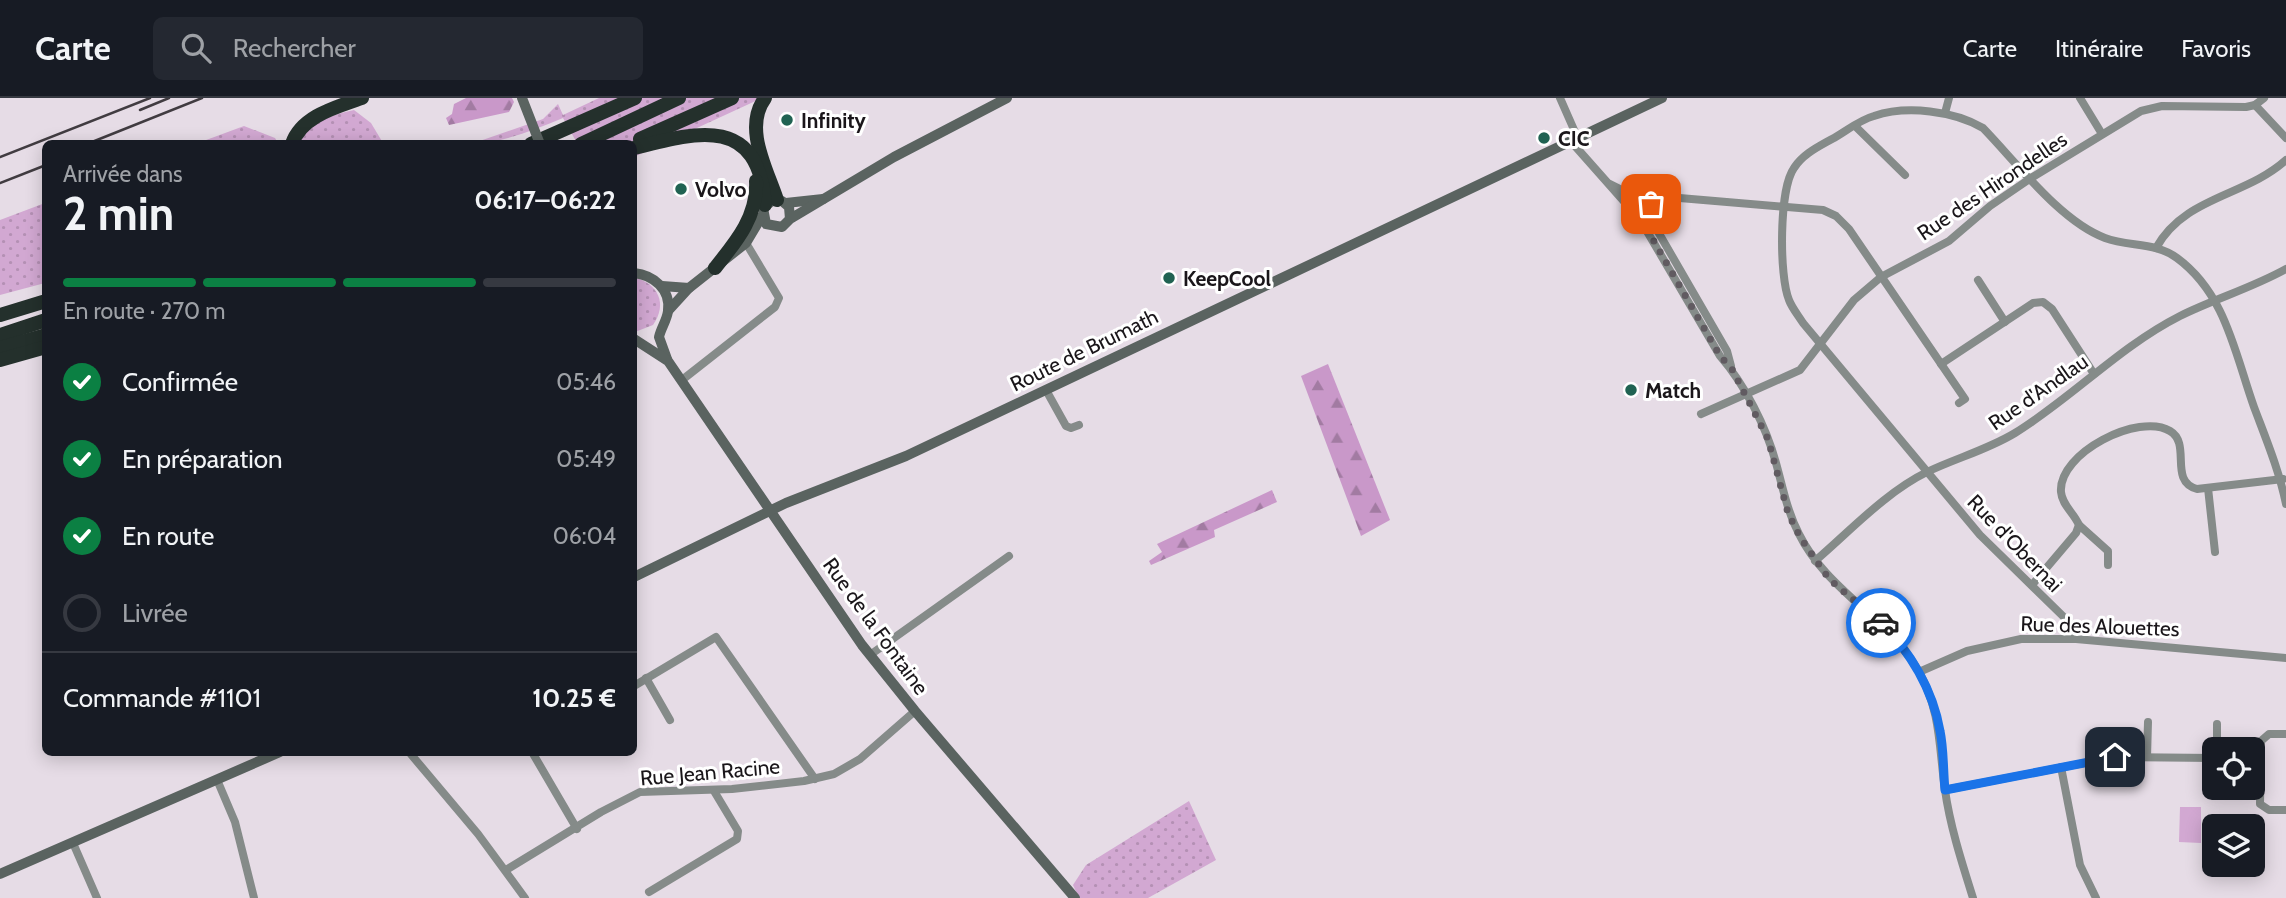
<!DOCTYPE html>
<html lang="fr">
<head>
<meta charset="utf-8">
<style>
	:root { --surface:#171b24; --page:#242831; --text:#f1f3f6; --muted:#9ea1a6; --line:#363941; --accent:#0b8043 }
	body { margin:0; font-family:Cabin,sans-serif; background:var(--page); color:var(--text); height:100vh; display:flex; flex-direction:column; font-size:26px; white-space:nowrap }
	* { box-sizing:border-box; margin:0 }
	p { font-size:23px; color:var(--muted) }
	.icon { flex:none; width:38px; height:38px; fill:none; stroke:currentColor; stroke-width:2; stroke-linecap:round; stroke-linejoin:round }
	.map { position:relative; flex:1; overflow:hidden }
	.side { position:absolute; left:42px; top:42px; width:595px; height:616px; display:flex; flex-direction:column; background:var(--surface); border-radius:10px; box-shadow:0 4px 18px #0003 }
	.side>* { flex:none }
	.tools { position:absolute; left:2202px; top:639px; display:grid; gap:14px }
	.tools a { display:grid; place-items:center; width:63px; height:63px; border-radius:10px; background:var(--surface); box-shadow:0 4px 18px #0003; font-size:35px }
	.pin { position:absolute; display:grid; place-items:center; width:60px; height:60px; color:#fff; margin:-30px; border-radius:14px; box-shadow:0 4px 10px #0006 }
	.courier { position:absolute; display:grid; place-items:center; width:70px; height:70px; margin:-35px; border:5px solid #1a73e8; border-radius:50%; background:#fff; color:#222; box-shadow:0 2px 9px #0007 }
	.overview em { font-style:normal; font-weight:700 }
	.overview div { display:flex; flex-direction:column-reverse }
	.overview { display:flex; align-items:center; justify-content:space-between; height:119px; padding:0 21px }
	h1 { font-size:46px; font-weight:700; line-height:52px }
	.bar { display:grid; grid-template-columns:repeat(4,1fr); gap:10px 7px; align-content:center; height:84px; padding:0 21px }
	.bar i { height:9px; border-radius:5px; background:var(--line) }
	.bar .selected { background:var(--accent) }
	.bar p { grid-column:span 4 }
	.line { display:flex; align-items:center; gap:18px; padding:0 21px; border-top:2px solid var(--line) }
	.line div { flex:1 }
	ol { padding:0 21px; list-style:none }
	li { display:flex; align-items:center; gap:21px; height:77px }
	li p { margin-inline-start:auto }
	li .icon { padding:7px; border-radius:50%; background:var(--accent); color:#fff; stroke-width:4 }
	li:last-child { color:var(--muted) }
	li i { width:38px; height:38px; border:4px solid var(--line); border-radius:50% }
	header { display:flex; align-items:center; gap:42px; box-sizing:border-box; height:98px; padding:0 35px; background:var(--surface); border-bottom:2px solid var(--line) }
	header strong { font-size:33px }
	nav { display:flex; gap:38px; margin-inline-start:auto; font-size:24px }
	.search { width:490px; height:63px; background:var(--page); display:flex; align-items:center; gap:18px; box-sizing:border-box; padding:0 24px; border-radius:10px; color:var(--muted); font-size:26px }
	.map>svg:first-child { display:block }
	.grass { fill:url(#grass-dots) }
	.forest { fill:url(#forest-firs) }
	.pitch { fill:#d2a8d2 }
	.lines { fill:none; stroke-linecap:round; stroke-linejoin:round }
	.street { stroke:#858b89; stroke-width:8 }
	.secondary { stroke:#5a6360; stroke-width:10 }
	.highway { stroke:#24302c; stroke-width:14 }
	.rail { stroke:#413c41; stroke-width:2.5 }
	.secondary-bridge { stroke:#5a6360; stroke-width:10 }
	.done { stroke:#615b61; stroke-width:7; stroke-dasharray:0 12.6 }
	.route { stroke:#1a73e8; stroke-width:9 }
	.poi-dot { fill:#206252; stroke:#fff; stroke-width:2.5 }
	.labels { text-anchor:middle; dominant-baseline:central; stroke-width:6; stroke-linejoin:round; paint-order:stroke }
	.poi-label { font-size:21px; font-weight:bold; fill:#1a161a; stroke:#fff; text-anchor:start }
	.street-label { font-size:21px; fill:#1a161a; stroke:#fff }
</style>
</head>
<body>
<header>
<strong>Carte</strong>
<div class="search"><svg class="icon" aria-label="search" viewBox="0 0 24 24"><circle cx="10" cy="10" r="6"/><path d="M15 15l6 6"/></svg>Rechercher</div>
<nav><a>Carte</a><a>Itinéraire</a><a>Favoris</a></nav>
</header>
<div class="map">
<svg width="2286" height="800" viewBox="0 0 2286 800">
	<defs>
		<pattern id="grass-dots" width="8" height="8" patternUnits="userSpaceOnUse" patternTransform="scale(1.75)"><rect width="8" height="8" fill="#d2a8d2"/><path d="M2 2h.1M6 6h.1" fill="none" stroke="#b490b4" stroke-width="1.8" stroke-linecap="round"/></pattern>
		<pattern id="forest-firs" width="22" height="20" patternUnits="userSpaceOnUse" patternTransform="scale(1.75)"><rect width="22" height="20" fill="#c998c9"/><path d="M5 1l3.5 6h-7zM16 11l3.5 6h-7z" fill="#a27ba2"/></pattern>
	</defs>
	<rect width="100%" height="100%" fill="#e6dce6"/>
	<g class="grass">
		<path d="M599,0H762L634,59V46L577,45L563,20C534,32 503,45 471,46L543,21L558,6L563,17Z"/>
		<path d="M354,12L371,25L383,45L298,46C309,24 331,17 354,12Z"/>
		<path d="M244,28L275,40L278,45H198Z"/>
		<path d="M45,105V185L0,197V122Z"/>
		<path d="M634,179C658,186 668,205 653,227L635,234Z"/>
		<path d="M1189,703L1216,762L1148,800H1079L1073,787L1086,767Z"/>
	</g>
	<g class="forest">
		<path d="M466,0H512L514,4L509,14L449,27L446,20L452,16L454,6Z"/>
		<path d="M1328,266L1390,422L1361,438L1301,278Z"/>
		<path d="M1272,392L1277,404L1214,432L1215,439L1151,467L1149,463L1162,454L1157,446Z"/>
	</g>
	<path class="pitch" d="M2180,709H2201V745L2179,744Z"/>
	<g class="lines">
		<g class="street">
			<path d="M1560,0L1575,34V48L1629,109"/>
			<path d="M2080,0L2102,36"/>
			<path d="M2255,7L2286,40"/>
			<path d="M1945,15L1949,0"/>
			<path d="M1855,28L1905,77"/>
			<path d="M1610,86L1638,100"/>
			<path d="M1642,101L1646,106V113L1641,118H1634L1629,109L1632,103L1656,98L1823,112L1836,118L1849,131L1965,301L1959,305"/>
			<path d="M1646,113L1727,253L1731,268"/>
			<path d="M1638,118L1720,258C1745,287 1766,328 1776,365C1783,390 1787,413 1799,436C1827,493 1888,519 1919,574C1941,613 1939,650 1945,692C1950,728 1962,765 1973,800"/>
			<path d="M2156,150C2185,98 2245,99 2286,62"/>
			<path d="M1978,182L2005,224"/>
			<path d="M1941,266L2033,205L2043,204L2052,211L2094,276"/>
			<path d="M682,282L775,209L779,200L746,145"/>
			<path d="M1046,292L1066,328L1071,330L1079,327"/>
			<path d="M1701,316L1800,272L1854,202L1881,179L1949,143L1990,108L2031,80L2141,13L2162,8L2246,9L2255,7L2264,0"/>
			<path d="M2208,390L2215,454"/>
			<path d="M2079,427L2108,453V467"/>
			<path d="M1815,463C1850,433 1886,394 1927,374C1956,360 1987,352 2015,335C2072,300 2119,249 2180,218C2214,201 2252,190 2286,171"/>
			<path d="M2032,487L2076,435L2079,427C2074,415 2062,407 2061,394C2058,355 2139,314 2170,333C2192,346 2168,383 2197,391L2283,381"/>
			<path d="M2076,541L2071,526L1980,437L1803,225C1798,217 1792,210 1789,202C1779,178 1779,91 1794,70C1803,56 1818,49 1832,41C1845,34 1859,22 1874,18C1907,7 1954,13 1983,30C2017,65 2060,123 2105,140C2129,149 2156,144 2177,160C2226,196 2235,256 2254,309C2266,341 2279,372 2286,406"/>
			<path d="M870,557L1009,458"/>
			<path d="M1919,574L1967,553L2021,541H2076L2286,560"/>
			<path d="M646,580L670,622"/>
			<path d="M634,588L716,539L815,681"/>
			<path d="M2286,636H2269L2261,643L2260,706L2269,712H2286"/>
			<path d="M2217,651V626"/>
			<path d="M409,654L478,736L525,800"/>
			<path d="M532,654L577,731"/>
			<path d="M2147,659L2148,624"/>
			<path d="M2061,669L2080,767L2096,800"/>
			<path d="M218,684L235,724L254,800"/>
			<path d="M1945,692L2115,659L2214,660"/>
			<path d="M73,745L97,800"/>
			<path d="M506,772L601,714L640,694L732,691L804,683L834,676L860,661L915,613"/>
			<path d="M649,794L737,741L738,733L714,693"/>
		</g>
		<g class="secondary">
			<path d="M786,105L823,101"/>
			<path d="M790,121L789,109L782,103L773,102L763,110L766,126L782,129L790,121L894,59L1007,0"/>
			<path d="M634,175C653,177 671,191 668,213C667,222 661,230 659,239L667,261"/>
			<path d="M662,188L689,190"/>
			<path d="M668,213L689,190L746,145L762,118"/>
			<path d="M634,241L668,263L862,547L915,613L1075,800"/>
			<path d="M634,479L786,405L906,358L1662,0"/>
			<path d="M0,776L280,654"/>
		</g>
		<g class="highway">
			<path d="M765,0C743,30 767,71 777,102"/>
			<path d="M640,41L732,0"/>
			<path d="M292,46C301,18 337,9 362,0"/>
			<path d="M531,46L635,0"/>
			<path d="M581,46L679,0"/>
			<path d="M634,50C696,34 759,16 765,107"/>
			<path d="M715,170C736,144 758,118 756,83"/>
			<path d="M0,217L46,203"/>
			<path d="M0,237L46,222"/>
			<path d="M0,250L46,237"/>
			<path d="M0,262L46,249"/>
		</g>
		<g class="rail">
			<path d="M140,12L169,0"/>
			<path d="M87,46L202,0"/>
			<path d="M0,59L150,0"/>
			<path d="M0,85L46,67"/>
		</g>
		<path class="secondary-bridge" d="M522,0L540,46"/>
	</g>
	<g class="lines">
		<path class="done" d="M1651,106L1647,110L1644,103L1634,101L1630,106V113L1644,126L1720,258L1732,271L1768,341L1788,415L1800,439L1829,481L1881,525"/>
		<path class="route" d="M1881,525C1910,553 1933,592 1940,633C1944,652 1943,672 1945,692L2115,659"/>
	</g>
	<g class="poi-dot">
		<circle cx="787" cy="22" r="7"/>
		<circle cx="1544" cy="40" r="7"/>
		<circle cx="681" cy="91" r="7"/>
		<circle cx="1169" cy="180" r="7"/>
		<circle cx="1631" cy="292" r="7"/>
	</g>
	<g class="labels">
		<g class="poi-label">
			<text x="801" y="22">Infinity</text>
			<text x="1558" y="40">CIC</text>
			<text x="695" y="91">Volvo</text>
			<text x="1183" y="180">KeepCool</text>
			<text x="1645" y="292">Match</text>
		</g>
		<g class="street-label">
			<text transform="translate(1992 88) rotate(-34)">Rue des Hirondelles</text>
			<text transform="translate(1084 252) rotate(-26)">Route de Brumath</text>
			<text transform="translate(2038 294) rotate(-35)">Rue d'Andlau</text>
			<text transform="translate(2015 445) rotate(46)">Rue d'Obernai</text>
			<text transform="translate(876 528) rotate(54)">Rue de la Fontaine</text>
			<text transform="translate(2100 528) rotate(2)">Rue des Alouettes</text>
			<text transform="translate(710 674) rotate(-5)">Rue Jean Racine</text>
		</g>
	</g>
</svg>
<div class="tools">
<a><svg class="icon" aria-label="locate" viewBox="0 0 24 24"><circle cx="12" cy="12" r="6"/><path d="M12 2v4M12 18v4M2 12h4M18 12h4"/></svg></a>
<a><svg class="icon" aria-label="layers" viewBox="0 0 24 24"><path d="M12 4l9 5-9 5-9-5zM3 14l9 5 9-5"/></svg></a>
</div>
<div class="pin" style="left:1651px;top:106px;background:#ea580c"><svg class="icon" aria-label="bag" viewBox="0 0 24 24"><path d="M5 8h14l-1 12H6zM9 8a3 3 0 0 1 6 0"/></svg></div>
<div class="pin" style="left:2115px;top:659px;background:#1f2937"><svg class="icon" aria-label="home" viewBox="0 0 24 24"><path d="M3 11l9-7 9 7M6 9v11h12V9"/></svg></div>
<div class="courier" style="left:1881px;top:525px"><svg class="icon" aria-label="car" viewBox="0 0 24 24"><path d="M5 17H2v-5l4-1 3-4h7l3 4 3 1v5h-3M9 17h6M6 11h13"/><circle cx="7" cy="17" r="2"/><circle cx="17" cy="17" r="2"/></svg></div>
<section class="side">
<div class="overview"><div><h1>2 min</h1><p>Arrivée dans</p></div><em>06:17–06:22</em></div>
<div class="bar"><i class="selected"></i><i class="selected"></i><i class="selected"></i><i></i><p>En route · 270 m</p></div>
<ol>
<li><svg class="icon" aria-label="check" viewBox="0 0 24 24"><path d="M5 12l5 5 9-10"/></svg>Confirmée<p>05:46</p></li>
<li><svg class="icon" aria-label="check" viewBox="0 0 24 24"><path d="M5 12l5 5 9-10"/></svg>En préparation<p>05:49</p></li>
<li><svg class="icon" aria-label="check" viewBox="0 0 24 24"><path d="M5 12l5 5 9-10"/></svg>En route<p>06:04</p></li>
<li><i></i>Livrée</li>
</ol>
<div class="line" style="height:91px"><div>Commande #1101</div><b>10.25 €</b></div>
</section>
</div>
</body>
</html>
